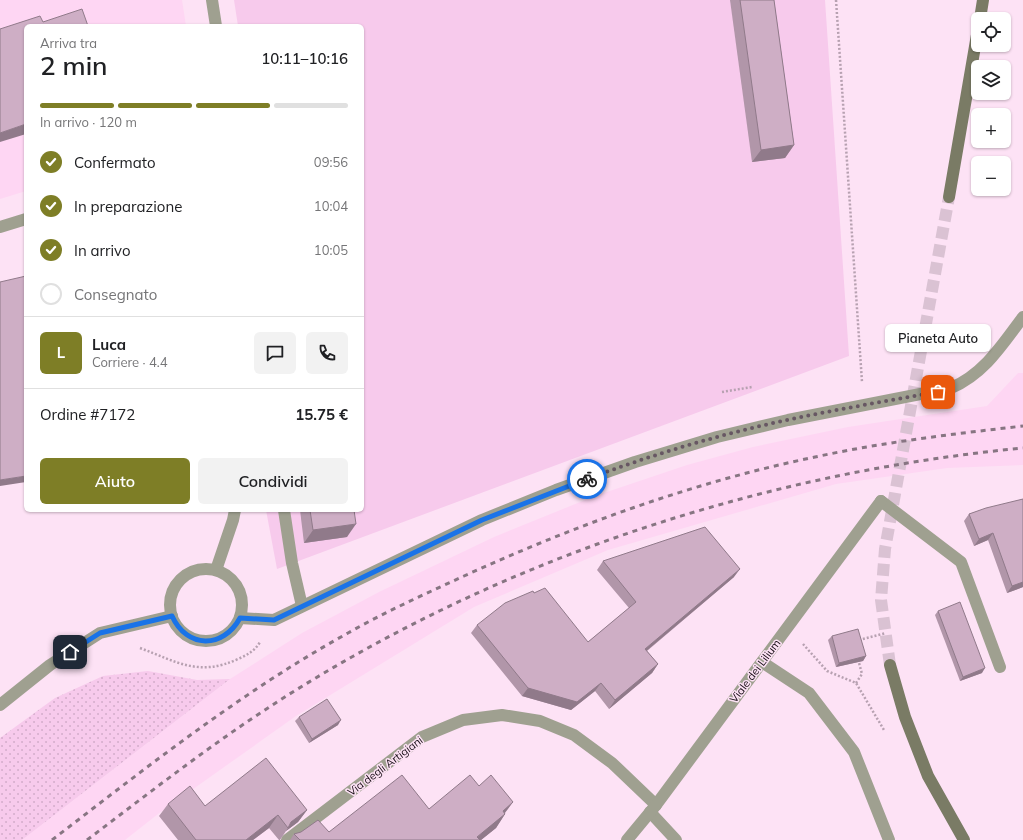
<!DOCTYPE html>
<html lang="it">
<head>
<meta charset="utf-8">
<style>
	:root { --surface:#fff; --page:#f2f2f2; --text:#202124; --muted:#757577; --line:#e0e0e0; --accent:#7e7e26 }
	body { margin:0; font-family:Mulish,sans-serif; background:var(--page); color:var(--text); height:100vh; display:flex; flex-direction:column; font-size:15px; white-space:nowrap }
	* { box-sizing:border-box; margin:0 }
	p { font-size:13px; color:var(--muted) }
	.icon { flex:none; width:22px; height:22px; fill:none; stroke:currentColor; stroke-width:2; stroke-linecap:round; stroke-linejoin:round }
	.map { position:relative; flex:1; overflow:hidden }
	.drawer { position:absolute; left:24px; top:24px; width:340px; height:488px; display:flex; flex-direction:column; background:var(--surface); border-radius:6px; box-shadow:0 1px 3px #0004 }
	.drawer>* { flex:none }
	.fabs { position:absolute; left:971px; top:12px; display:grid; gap:8px }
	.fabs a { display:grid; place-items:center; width:40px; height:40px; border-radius:6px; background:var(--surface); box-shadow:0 1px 3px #0004; font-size:20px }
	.pin { position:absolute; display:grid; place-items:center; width:34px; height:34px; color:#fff; margin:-17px; border-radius:8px; box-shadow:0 2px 6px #0006 }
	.courier { position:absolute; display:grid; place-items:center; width:40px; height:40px; margin:-20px; border:3px solid #1a73e8; border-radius:50%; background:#fff; color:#222; box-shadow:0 1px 5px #0007 }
	.bubble { position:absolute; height:28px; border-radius:6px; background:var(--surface); box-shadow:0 1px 3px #0004; font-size:13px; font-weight:600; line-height:28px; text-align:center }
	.summary em { font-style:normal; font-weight:600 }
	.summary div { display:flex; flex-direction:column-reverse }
	.summary { display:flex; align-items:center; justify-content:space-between; height:68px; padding:0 16px }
	h1 { font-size:26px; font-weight:600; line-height:30px }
	.bar { display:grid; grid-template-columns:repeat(4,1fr); gap:6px 4px; align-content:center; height:48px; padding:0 16px }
	.bar i { height:5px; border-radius:3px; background:var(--line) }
	.bar .active { background:var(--accent) }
	.bar p { grid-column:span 4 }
	.line { display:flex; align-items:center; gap:10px; padding:0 16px; border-top:1px solid var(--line) }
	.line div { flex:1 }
	.round { display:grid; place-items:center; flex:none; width:42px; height:42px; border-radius:6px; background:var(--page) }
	ol { padding:0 16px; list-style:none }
	li { display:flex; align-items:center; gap:12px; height:44px }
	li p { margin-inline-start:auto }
	li .icon { padding:4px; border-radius:50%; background:var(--accent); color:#fff; stroke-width:4 }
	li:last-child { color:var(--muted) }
	li i { width:22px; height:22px; border:2px solid var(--line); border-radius:50% }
	.action { display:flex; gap:8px; margin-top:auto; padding:8px 16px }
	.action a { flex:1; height:46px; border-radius:6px; background:var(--accent); color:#fff; font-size:16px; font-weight:600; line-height:46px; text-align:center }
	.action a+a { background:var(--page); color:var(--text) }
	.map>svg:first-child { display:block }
	.built { fill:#fed6f3 }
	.grass { fill:url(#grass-dots) }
	.pitch { fill:#f7caec }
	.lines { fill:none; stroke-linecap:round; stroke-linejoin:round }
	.secondary-tunnel { stroke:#dac2d3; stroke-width:12; stroke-dasharray:12 6; stroke-linecap:butt }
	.path { stroke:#b7a1b1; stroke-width:2.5; stroke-dasharray:2 2; stroke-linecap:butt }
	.service { stroke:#9fa090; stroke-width:12 }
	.minor { stroke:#9fa090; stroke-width:12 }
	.secondary { stroke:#7a7b65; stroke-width:12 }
	.rail { stroke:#877582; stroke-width:3; stroke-dasharray:5 5; stroke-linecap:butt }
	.wall { fill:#b196a9 }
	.shaded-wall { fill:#907a8a }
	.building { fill:#ceaec5; stroke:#907a8a }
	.done { stroke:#675763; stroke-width:4; stroke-dasharray:0 7.2 }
	.route { stroke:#1a73e8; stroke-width:5 }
	.labels { text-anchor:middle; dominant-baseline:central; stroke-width:3; stroke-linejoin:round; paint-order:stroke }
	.street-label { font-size:11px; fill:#160c14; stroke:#fde2f5 }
</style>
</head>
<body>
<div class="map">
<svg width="1023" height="840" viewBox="0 0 1023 840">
	<defs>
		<pattern id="grass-dots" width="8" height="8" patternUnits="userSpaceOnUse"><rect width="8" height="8" fill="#f7caec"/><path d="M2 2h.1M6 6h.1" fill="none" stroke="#d3acca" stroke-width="1.8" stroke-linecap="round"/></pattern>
	</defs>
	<rect width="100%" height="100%" fill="#fde2f5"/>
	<g class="built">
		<path d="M0,0H182L186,26H26V191L0,199Z"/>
		<path d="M1018,373H1023V465L947,468L836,484L608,550L474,607L296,716L158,814L125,840H22L230,679L302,633L379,592L494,537L595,496L687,465L753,447L848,427L987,406Z"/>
	</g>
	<path class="grass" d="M148,671L197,680L230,679L22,840H0V738L55,698L103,676Z"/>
	<path class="pitch" d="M234,0H825L849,356L277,569L266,510H362V26H238Z"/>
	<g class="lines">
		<path class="secondary-tunnel" d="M890,665L881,600L885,549L949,197"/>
		<g class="path">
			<path d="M836,0L862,382"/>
			<path d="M722,392L752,387"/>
			<path d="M859,640L886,633"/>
			<path d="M803,644L827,671L856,683L884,730"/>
			<path d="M140,648C177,662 199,677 238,659C247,655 255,651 260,642"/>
			<path d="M856,683L862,674L858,659"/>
		</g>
		<g class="service">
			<path d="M881,501L961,562L1000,667"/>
			<path d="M284,510L292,563L302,606"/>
			<path d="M762,662L809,693L854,752L889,840"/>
			<path d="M650,812L676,840"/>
		</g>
		<g class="minor">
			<path d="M212,0L216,26"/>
			<path d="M0,227L26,219"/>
			<circle cx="206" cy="605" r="36"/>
			<path d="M216,570L233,520L235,510"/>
			<path d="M240,618L274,620L482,520L556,490L635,462L717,437L788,420L951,388C984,374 1002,345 1023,317"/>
			<path d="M0,705L50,665L100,633L172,616"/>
			<path d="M287,840L422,737L463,720L502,715L540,721L574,735L612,763L656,805"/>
			<path d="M627,840L656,805L881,501"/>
		</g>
		<g class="secondary">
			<path d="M980,19L983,0"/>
			<path d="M949,197L978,29"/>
			<path d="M890,665L905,717L928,776L964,840"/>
		</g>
		<g class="rail">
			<path d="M52,840C147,767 243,691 348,633C385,612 425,594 464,576C576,525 694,482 815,457C884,442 953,434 1023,426"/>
			<path d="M87,840C153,790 218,739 288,695C509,556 764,473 1023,448"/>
		</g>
	</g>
	<g class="wall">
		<path d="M730,0H774L794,145L785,158L752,162Z"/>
		<path d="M1023,499V587L1007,593L988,540L974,546L964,521L969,514Z"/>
		<path d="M300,510H354L347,537L304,543Z"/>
		<path d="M603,561L734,577L647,651L658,664L652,673L609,709L595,691L571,710L522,696L471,633L477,625L588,642L629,608L597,570Z"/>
		<path d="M938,611L982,673L960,681L935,615Z"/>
		<path d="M832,636L866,656L863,661L836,667L828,640Z"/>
		<path d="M299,717L338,725L309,743L295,721Z"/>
		<path d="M479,786L513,802L505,813V814L496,828L481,840H290L294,834L329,832L429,809Z"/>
		<path d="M168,804L205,806L307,810L298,822L286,831L280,840H279L269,828L253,840H178L159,816Z"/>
	</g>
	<g class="shaded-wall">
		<path d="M26,124V134L0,142V133Z"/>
		<path d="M794,145L785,158L752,162L761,150Z"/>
		<path d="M26,476V482L0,486V480Z"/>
		<path d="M356,524L347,537L304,543L313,530Z"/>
		<path d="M993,533L988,540L974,546L979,539Z"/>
		<path d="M740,569L734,577L639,657L645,649Z"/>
		<path d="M1023,582V587L1007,593L1012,586Z"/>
		<path d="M866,656L863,661L836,667L839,663Z"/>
		<path d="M658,664L652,673L609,709L615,700Z"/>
		<path d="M985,668L982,673L960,681L963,677Z"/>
		<path d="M601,683L595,691L571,710L522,696L528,688Z"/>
		<path d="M341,720L338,725L309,743L312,739Z"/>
		<path d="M513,802L503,815L505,814L496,828L481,840H475L503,811Z"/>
		<path d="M307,810L298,822L286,831L288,828L291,822Z"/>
		<path d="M278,815L269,828L253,840H246Z"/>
	</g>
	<g class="building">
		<path d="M740,0H774L794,145L761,150Z"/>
		<path d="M82,9L88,26H26V124L0,133V29L40,16L43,22Z"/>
		<path d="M26,276V476L0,480V282Z"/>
		<path d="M1023,499V582L1012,586L993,533L979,539L969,514L986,508Z"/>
		<path d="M310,510H354L356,524L313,530Z"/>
		<path d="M705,527L740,569L645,649L658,664L615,700L601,683L577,702L528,688L477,625L505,603L533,591L534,593L545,588L588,642L636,602L603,561Z"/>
		<path d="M960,602L985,668L963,677L938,611Z"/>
		<path d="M858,629L866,656L839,663L832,636Z"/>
		<path d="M327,699L341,720L312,739L299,717Z"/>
		<path d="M266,758L307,810L291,822L288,828L278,815L246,840H196L168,804L190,786L205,806Z"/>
		<path d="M402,775L429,809L470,775L479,786L491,775L513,802L503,811L505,814L477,837L480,840H300L294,834L301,832L318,820L329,832Z"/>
	</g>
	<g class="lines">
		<path class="done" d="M587,479C630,463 673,449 717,437C790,417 864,405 938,392"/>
		<path class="route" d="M70,652L100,633L172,616C187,649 223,649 240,618L274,620L482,520L587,479"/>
	</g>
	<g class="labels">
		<g class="street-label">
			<text transform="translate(755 671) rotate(-53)">Viale dei Lilium</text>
			<text transform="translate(385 766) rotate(-37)">Via degli Artigiani</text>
		</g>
	</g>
</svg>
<div class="fabs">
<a><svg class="icon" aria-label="locate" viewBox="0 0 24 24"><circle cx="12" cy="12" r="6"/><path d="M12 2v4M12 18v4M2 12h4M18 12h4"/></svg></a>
<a><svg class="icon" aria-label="layers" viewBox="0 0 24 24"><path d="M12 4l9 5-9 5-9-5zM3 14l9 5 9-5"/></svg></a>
<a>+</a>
<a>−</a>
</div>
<div class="pin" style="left:938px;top:392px;background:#ea580c"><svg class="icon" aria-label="bag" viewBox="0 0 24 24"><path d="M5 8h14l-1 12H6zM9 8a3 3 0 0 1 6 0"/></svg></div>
<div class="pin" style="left:70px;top:652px;background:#1f2937"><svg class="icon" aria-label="home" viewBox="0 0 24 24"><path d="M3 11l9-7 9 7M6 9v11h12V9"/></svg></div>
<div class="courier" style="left:587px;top:479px"><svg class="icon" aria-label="bike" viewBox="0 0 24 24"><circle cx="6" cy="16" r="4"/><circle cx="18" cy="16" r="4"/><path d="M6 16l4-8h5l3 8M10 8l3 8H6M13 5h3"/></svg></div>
<div class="bubble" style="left:885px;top:324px;width:106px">Pianeta Auto</div>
<section class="drawer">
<div class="summary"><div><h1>2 min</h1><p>Arriva tra</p></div><em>10:11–10:16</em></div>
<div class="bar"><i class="active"></i><i class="active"></i><i class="active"></i><i></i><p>In arrivo · 120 m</p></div>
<ol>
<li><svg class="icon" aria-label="check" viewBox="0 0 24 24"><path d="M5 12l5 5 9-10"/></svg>Confermato<p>09:56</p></li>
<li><svg class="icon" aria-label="check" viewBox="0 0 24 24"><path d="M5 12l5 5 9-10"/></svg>In preparazione<p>10:04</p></li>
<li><svg class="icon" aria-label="check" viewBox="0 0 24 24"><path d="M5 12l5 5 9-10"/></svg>In arrivo<p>10:05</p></li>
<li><i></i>Consegnato</li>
</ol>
<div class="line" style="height:72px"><b class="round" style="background:var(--accent);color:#fff">L</b><div><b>Luca</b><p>Corriere · 4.4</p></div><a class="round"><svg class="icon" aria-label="chat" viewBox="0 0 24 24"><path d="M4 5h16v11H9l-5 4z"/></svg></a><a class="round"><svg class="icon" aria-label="phone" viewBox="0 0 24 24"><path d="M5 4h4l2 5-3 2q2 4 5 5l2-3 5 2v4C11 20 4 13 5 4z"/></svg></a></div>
<div class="line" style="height:52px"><div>Ordine #7172</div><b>15.75 €</b></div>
<div class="action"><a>Aiuto</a><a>Condividi</a></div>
</section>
</div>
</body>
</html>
